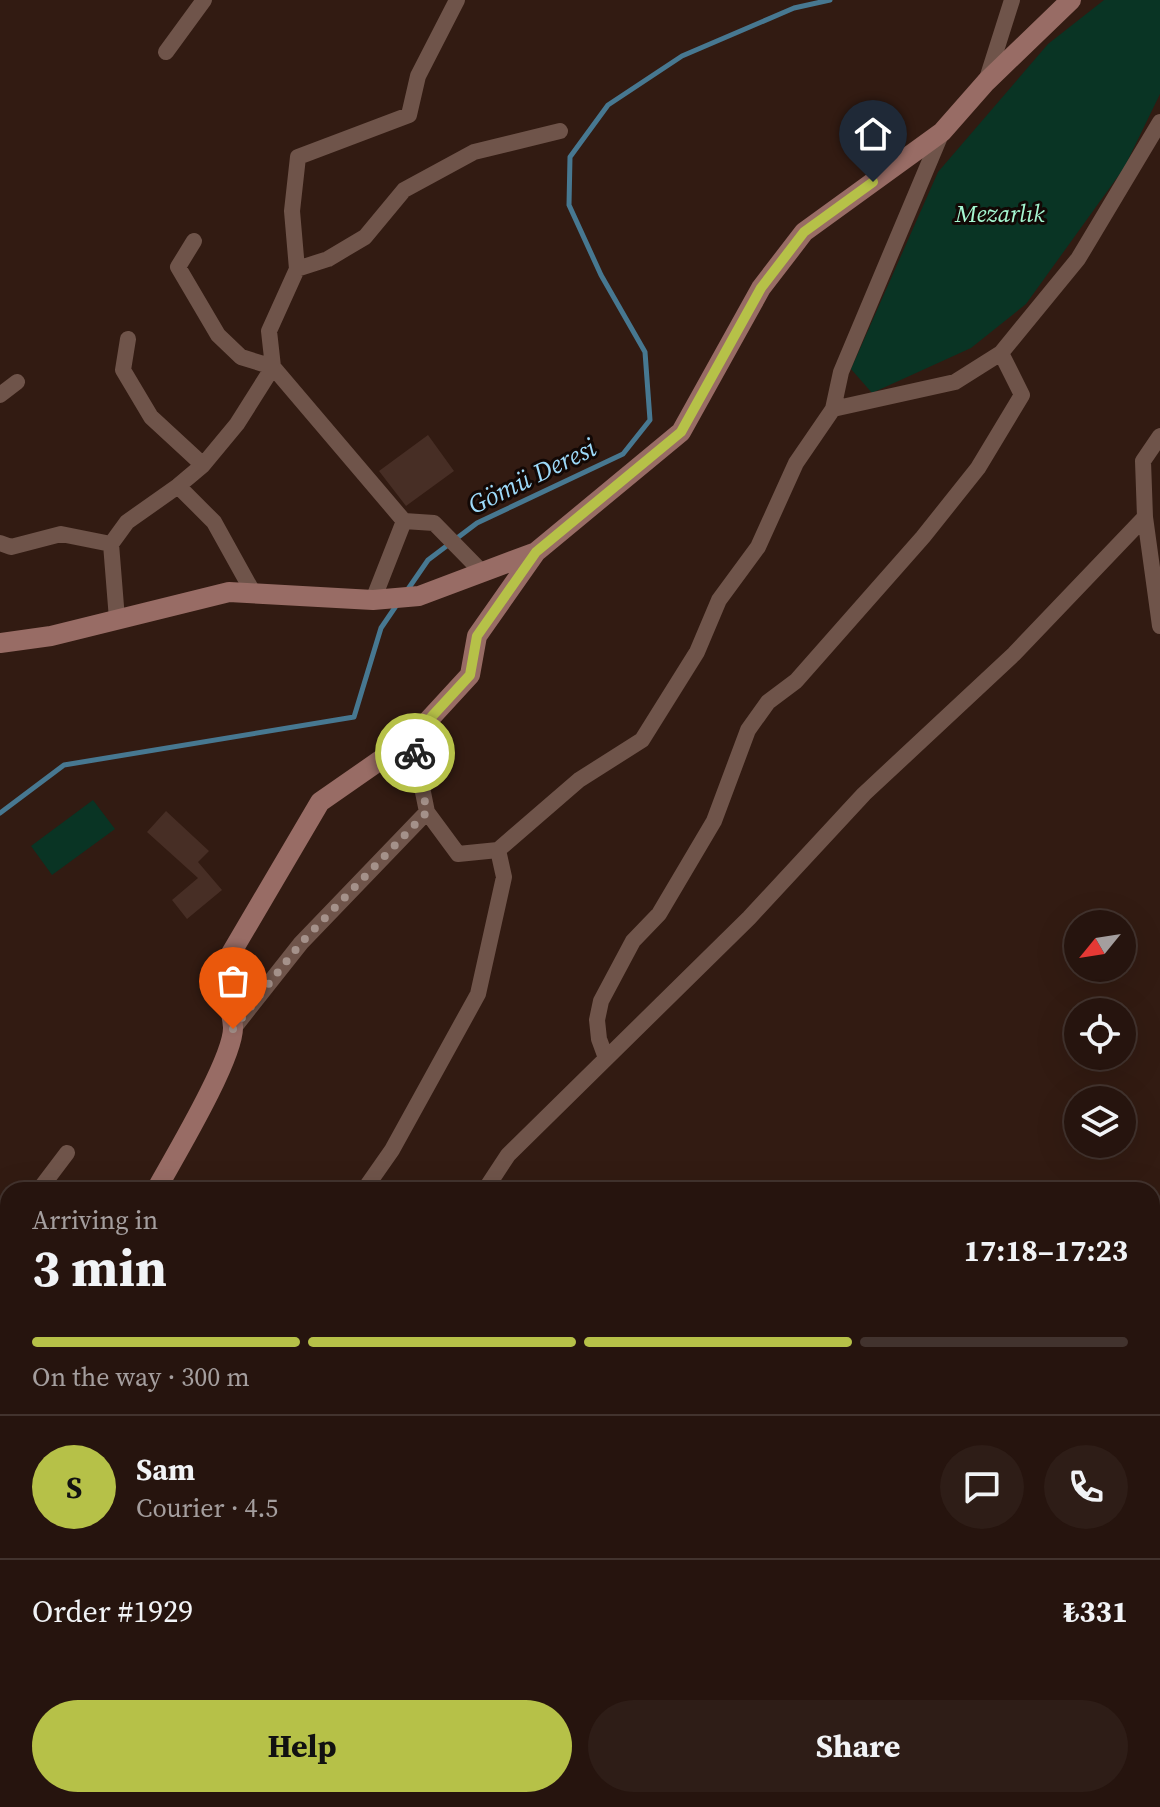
<!DOCTYPE html>
<meta charset="utf-8">
<style>
:root{--surface:#26140e;--page:#2e1d17;--text:#f1f3f6;--muted:#a49e9e;--line:#42332e;--accent:#b6c148}
body{margin:0;font-family:"Source Serif 4",serif;background:var(--page);color:var(--text);height:100vh;display:flex;flex-direction:column;font-size:30px;white-space:nowrap}
*{box-sizing:border-box;margin:0}
p{font-size:26px;color:var(--muted)}
.icon{flex:none;width:44px;height:44px;fill:none;stroke:currentColor;stroke-width:2;stroke-linecap:round;stroke-linejoin:round}
.map{position:relative;flex:1;overflow:hidden}
.side{position:absolute;left:0px;top:1182px;width:1160px;height:626px;display:flex;flex-direction:column;background:var(--surface);border-radius:24px 24px 0 0;box-shadow:0 8px 32px #0002,0 0 0 2px var(--line)}
.side>*{flex:none}
.needle{width:52px;rotate:240deg}
.buttons{position:absolute;left:1064px;top:910px;display:grid;gap:16px}
.buttons a{display:grid;place-items:center;width:72px;height:72px;border-radius:50%;background:var(--surface);box-shadow:0 8px 32px #0002,0 0 0 2px var(--line);font-size:40px}
.pin{position:absolute;display:grid;place-items:center;width:68px;height:68px;color:#fff;margin:-82px -34px;border-radius:50% 50% 50% 0;rotate:-45deg;box-shadow:0 0 8px #0007}
.pin .icon{rotate:45deg}
.courier{position:absolute;display:grid;place-items:center;width:80px;height:80px;margin:-40px;border:6px solid #b6c148;border-radius:50%;background:#fff;color:#222;box-shadow:0 2px 10px #0007}
.headline em{font-style:normal;font-weight:700}
.headline div{display:flex;flex-direction:column-reverse}
.headline{display:flex;align-items:center;justify-content:space-between;height:136px;padding:0 32px}
h1{font-size:52px;font-weight:700;line-height:60px}
.bar{display:grid;grid-template-columns:repeat(4,1fr);gap:12px 8px;align-content:center;height:96px;padding:0 32px}
.bar i{height:10px;border-radius:6px;background:var(--line)}
.bar .active{background:var(--accent)}
.bar p{grid-column:span 4}
.line{display:flex;align-items:center;gap:20px;padding:0 32px;border-top:2px solid var(--line)}
.line div{flex:1}
.round{display:grid;place-items:center;flex:none;width:84px;height:84px;border-radius:42px;background:var(--page)}
.button{display:flex;gap:16px;margin-top:auto;padding:16px 32px}
.button a{flex:1;height:92px;border-radius:48px;background:var(--accent);color:#111;font-size:32px;font-weight:700;line-height:92px;text-align:center}
.button a+a{background:var(--page);color:var(--text)}
.map>svg:first-child{display:block}
.green{fill:#093424}
.lines{fill:none;stroke-linecap:round;stroke-linejoin:round}
.stream{stroke:#477891;stroke-width:5}
.building{fill:#472e25}
.street{stroke:#6f544a;stroke-width:16}
.secondary{stroke:#986c65;stroke-width:20}
.done{stroke:#a4918a;stroke-width:8;stroke-dasharray:0 14.4}
.route{stroke:#b6c148;stroke-width:10}
.labels{text-anchor:middle;stroke-width:6;stroke-linejoin:round;paint-order:stroke}
.park-label{font-size:24px;font-style:italic;fill:#a5f7d1;stroke:#120805}
.water-label{font-size:26px;font-style:italic;fill:#9ddafa;stroke:#120805}
</style>
<div class="map">
<svg width="1160" height="1807" viewBox="0 0 1160 1807">
<rect width="100%" height="100%" fill="#321b12"/>
<path class="green" d="M1104,0h56v94l-36,74 -98,136 -55,44 -99,45 -21,-24 87,-197 110,-128z
M93,800l22,29 -63,46 -21,-29z"/>
<g class="lines">
<path class="stream" d="M406,592l22,-32 49,-37 146,-69 27,-34 -5,-68 -44,-77 -32,-70 1,-48 38,-52 74,-49 112,-48 36,-8
M0,813l64,-48 290,-48 27,-89 17,-25"/>
</g>
<path class="building" d="M428,435l26,36 -48,35 -27,-35z
M166,811l43,40 -11,11 24,28 -35,29 -15,-19 26,-22 -51,-46z"/>
<g class="lines">
<path class="street" d="M457,0l-39,76 -9,39 -111,42 -6,54 5,58 -28,62 4,36 131,154 30,2 47,48
M166,52l38,-52
M986,82l26,-82
M297,269l31,-10 37,-22 39,-47 70,-38 86,-21
M128,339l-5,31 28,47 52,48
M0,395l17,-13
M833,409l122,-27 46,-29 77,-94 82,-137
M178,486l36,36 40,72
M1145,517l15,109
M0,543l11,4 50,-13 50,10
M373,600l31,-79
M117,619l-6,-75 16,-22 51,-36 25,-21 34,-41 36,-57 -32,-10 -23,-22 -40,-68 16,-26
M412,738l15,74 31,42 40,-4 81,-70 63,-40 55,-88 22,-52 39,-53 38,-84 37,-54 8,-37 101,-240
M233,1029l68,-86 126,-131
M606,1058l-7,-19 -2,-19 4,-19 32,-60 26,-27 55,-93 34,-91 20,-28 28,-21 127,-144 55,-69 44,-73 -21,-42
M39,1190l28,-37
M364,1190l28,-40 86,-156 26,-117 -6,-27
M485,1190l23,-35 241,-237 115,-124 150,-140 131,-137 -2,-56 17,-25
M0,1243l8,-11
M1152,1318h8
M0,1640l8,-6
M16,1800v7
M203,1800l2,7"/>
<path class="secondary" d="M0,643l51,-7 178,-44 144,8 46,-4 117,-44 145,-120 80,-144 43,-56 138,-100 44,-50 85,-82
M156,1190c17,-31 78,-132 77,-163 -1,-18 -9,-38 -13,-55l100,-170 92,-64 58,-63 7,-39 59,-84
M166,1800l14,7"/>
</g>
<g class="lines">
<path class="done" d="M233,1029l68,-86 126,-131 -12,-59"/>
<path class="route" d="M415,753l-3,-15 58,-63 7,-39 59,-84 145,-120 80,-144 43,-56 69,-50"/>
</g>
<g class="labels">
<g class="park-label">
<text x="1000" y="222">Mezarlık</text>
</g>
<g class="water-label">
<text transform="translate(532 476) rotate(-26)" y="9">Gömü Deresi</text>
</g>
</g>
</svg>
<div class="buttons">
<a><svg class="needle" viewBox="-14 -14 28 28"><path d="M0-13l5 13h-10z" fill="#e53935"/><path d="M0 13l5-13h-10z" fill="#a49e9e"/></svg></a>
<a><svg class="icon" aria-label="locate" viewBox="0 0 24 24"><circle cx="12" cy="12" r="6"/><path d="M12 2v4M12 18v4M2 12h4M18 12h4"/></svg></a>
<a><svg class="icon" aria-label="layers" viewBox="0 0 24 24"><path d="M12 4l9 5-9 5-9-5zM3 14l9 5 9-5"/></svg></a>
</div>
<div class="pin" style="left:233px;top:1029px;background:#ea580c"><svg class="icon" aria-label="bag" viewBox="0 0 24 24"><path d="M5 8h14l-1 12H6zM9 8a3 3 0 0 1 6 0"/></svg></div>
<div class="pin" style="left:873px;top:182px;background:#1f2937"><svg class="icon" aria-label="home" viewBox="0 0 24 24"><path d="M3 11l9-7 9 7M6 9v11h12V9"/></svg></div>
<div class="courier" style="left:415px;top:753px"><svg class="icon" aria-label="bike" viewBox="0 0 24 24"><circle cx="6" cy="16" r="4"/><circle cx="18" cy="16" r="4"/><path d="M6 16l4-8h5l3 8M10 8l3 8H6M13 5h3"/></svg></div>
<section class="side">
<div class="headline"><div><h1>3 min</h1><p>Arriving in</p></div><em>17:18–17:23</em></div>
<div class="bar"><i class="active"></i><i class="active"></i><i class="active"></i><i></i><p>On the way · 300 m</p></div>
<div class="line" style="height:144px"><b class="round" style="background:var(--accent);color:#111">S</b><div><b>Sam</b><p>Courier · 4.5</p></div><a class="round"><svg class="icon" aria-label="chat" viewBox="0 0 24 24"><path d="M4 5h16v11H9l-5 4z"/></svg></a><a class="round"><svg class="icon" aria-label="phone" viewBox="0 0 24 24"><path d="M5 4h4l2 5-3 2q2 4 5 5l2-3 5 2v4C11 20 4 13 5 4z"/></svg></a></div>
<div class="line" style="height:104px"><div>Order #1929</div><b>₺331</b></div>
<div class="button"><a>Help</a><a>Share</a></div>
</section>
</div>
